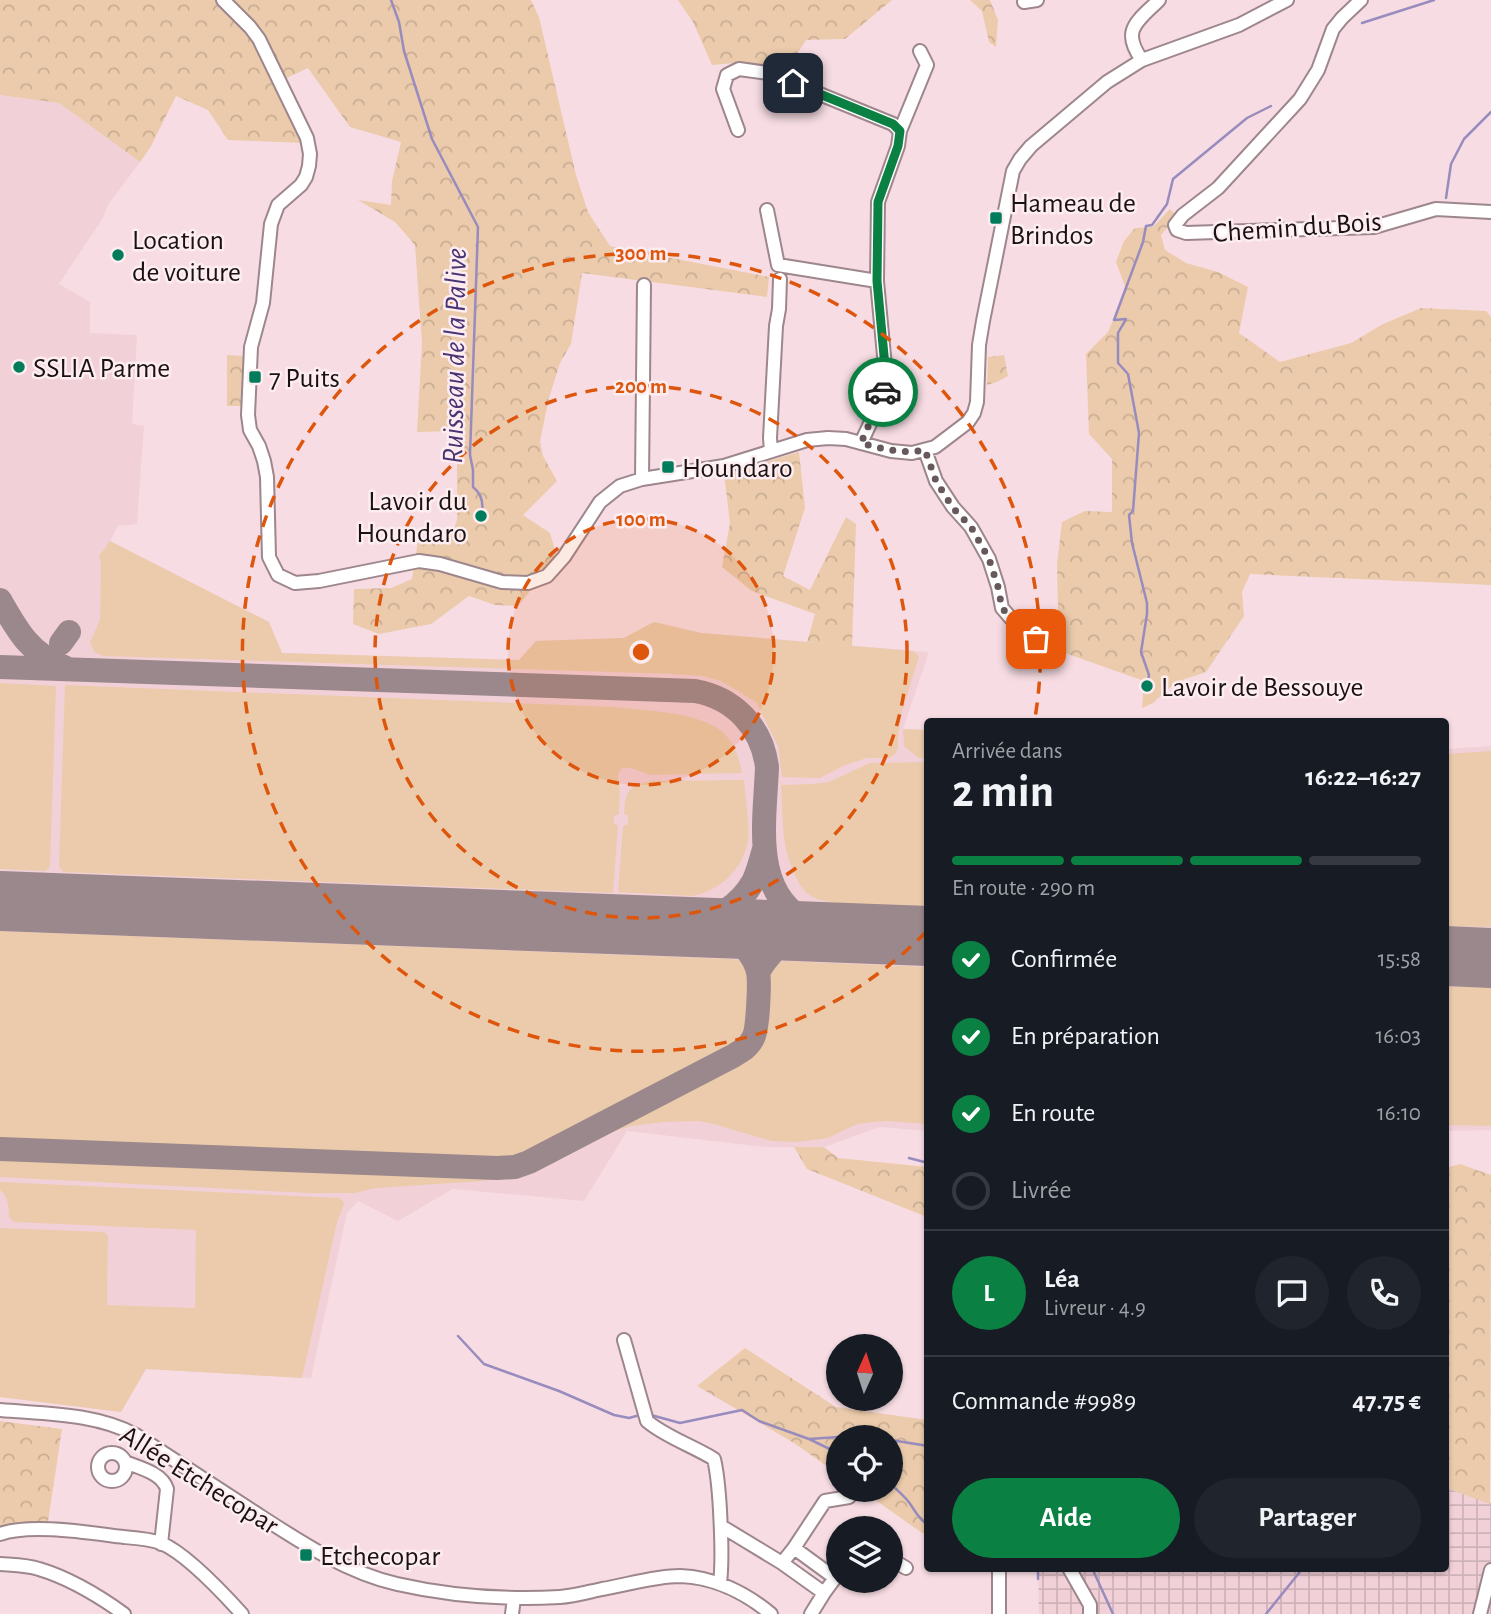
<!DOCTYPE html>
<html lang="fr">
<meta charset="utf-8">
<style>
:root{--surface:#171b24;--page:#20242c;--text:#f1f3f6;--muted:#9ea1a6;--line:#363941;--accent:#0b8043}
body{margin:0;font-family:"Alegreya Sans",sans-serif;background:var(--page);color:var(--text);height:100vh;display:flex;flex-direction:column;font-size:26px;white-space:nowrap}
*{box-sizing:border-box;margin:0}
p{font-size:23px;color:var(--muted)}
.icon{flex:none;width:38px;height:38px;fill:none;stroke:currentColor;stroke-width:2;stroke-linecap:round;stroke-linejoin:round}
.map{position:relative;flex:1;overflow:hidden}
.details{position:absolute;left:924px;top:718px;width:525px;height:854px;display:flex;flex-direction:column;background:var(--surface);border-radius:7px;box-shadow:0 2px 5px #0004}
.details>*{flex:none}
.needle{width:46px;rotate:3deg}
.controls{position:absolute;left:826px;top:1334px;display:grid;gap:14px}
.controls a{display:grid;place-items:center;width:77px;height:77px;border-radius:50%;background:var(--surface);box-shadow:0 2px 5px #0004;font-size:35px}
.pin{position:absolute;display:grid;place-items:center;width:60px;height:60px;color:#fff;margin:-30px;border-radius:14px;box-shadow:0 4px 10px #0006}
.courier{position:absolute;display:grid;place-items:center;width:70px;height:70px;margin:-35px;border:5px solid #0b8043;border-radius:50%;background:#fff;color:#222;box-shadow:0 2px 9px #0007}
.summary em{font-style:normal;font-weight:700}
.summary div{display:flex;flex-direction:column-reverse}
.summary{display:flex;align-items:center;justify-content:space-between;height:119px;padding:0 28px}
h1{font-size:46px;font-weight:700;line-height:52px}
.bar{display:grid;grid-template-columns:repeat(4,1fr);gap:10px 7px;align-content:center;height:84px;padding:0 28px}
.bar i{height:9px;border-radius:5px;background:var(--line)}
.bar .active{background:var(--accent)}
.bar p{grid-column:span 4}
.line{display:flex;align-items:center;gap:18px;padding:0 28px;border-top:2px solid var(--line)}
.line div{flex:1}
.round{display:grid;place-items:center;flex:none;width:74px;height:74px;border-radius:37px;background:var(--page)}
ol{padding:0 28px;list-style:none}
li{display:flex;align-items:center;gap:21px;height:77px}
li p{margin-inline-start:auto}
li .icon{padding:7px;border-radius:50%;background:var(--accent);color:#fff;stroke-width:4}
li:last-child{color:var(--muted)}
li i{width:38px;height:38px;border:4px solid var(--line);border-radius:50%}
.action{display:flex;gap:14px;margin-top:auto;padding:14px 28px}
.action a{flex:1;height:80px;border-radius:42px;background:var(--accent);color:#fff;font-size:28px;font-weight:700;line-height:80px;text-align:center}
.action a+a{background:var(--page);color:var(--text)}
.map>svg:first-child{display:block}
.built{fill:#f2d0d8}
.industrial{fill:url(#industrial-grid)}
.green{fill:#ebcbac}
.forest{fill:url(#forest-crowns)}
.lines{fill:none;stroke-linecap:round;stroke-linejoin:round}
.stream{stroke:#988bbe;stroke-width:2.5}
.taxiway{stroke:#9b888c;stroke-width:24}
.runway{stroke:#9b888c;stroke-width:60}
.minor-casing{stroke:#9d868c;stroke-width:16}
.minor{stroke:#fff;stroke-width:12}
.done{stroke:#67585c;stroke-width:7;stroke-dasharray:0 12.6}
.route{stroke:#0b8043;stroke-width:9}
.ring{fill:none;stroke:#de550c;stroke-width:3.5;stroke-dasharray:12 9}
.poi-dot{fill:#027c5a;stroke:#fdedf1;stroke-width:2.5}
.labels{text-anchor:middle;stroke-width:5;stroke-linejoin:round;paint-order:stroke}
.poi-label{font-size:28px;fill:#1a1113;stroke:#fdedf1;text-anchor:start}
.street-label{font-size:28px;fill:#1a1113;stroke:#fdedf1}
.water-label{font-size:30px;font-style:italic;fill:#483373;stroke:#fdedf1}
.centre{fill:#de550c;stroke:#fdedf1;stroke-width:3.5}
.ring-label{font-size:21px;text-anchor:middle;font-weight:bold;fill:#de550c;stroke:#fdedf1;stroke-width:5;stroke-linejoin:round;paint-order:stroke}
</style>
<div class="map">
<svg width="1491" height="1614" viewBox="0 0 1491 1614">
<defs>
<pattern id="industrial-grid" width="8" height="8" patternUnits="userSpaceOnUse" patternTransform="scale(1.75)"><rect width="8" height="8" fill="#f2d0d8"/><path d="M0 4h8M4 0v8" fill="none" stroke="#cfb2b8"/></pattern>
<pattern id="forest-crowns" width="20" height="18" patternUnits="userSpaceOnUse" patternTransform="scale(1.75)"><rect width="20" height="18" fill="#ebcbac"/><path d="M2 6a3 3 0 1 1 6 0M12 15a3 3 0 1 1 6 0" fill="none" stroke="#c9ad93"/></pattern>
</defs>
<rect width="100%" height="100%" fill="#f7dde3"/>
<path class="built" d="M0,95l59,8 81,59 -32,43 -5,13 -44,66 31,18v31l47,2 -5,89 12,2 -7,98 -19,2 -8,15 159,81 13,31 237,7 17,-19 88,-3 30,-16 47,11 228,19 -26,77 24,1v401l-47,-4 -56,20h-60l-137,-16 -43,70 -131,-12 -55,32 -40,-20 -11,12 -36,165 -165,-9 -25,43 -121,-15z
M1491,746v384l-45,1v-382z"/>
<path class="industrial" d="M1446,1488l45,15v111h-452l-1,-46h408z"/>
<path class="green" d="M110,541l159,81 13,31 237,7 17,-19 88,-3 30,-16 47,11 212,18 6,5 -17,56 -4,24v11l-3,7 -6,4h-22l-22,7 -25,13 -38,-1 -4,-31 -22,-44 -35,-21 -18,-5 -29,-2 -571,-18 -9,-4 -4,-10 10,-22 1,-59 -2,-5z
M0,683l56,3 -6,180 -4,5 -46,-2z
M65,685l550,22c31,4 79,4 105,23 14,11 19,27 22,43l-92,2 -19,-7h-9l-4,6 2,17 -1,23 -5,2v8l4,1 -5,68 -550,-21 -4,-6z
M903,729l24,1v28h-8l-15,-12z
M1491,751v176l-45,-1v-172z
M927,762v145c-28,-1 -94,2 -116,-11 -10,-6 -17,-21 -20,-31 -10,-25 -8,-54 -10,-80l32,-1 16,-2 41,-19z
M744,780c1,16 6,45 4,60 -4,28 -28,51 -55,56l-75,-4 5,-66 5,-2v-8l-4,-2c2,-23 2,-27 27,-33z
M0,931l731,28 15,2 7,10 1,12 -2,45 -4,12 -18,12 -202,106 -12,4 -29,1 -487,-19z
M784,961l143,6v157l-39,-3 -16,1 -15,2 -29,14 -31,4 -26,-1 -57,-17 -16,-3 -35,1 -32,4 -23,7 -56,30 -8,-3 195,-101c28,-19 22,-36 24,-67 0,-11 0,-18 7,-27z
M1446,986l45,2v138l-45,-1z
M0,1154l499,19h12l14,-4 -1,5 -41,7 -107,7 -21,5h-46l-309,-16z
M0,1182l339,16 4,3 1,3 -7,18 -35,156 -156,-9 -25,43 -121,-15v-169l104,4 4,4 -1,69 88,3 1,-78 -182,-8 -5,-5c-1,-11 0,-20 -9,-27z"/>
<path class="forest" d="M0,0h531l8,17 37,158 12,37 22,34 159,31 -2,20 -185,-24 -11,71 -11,19 -11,35 -9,43 3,15 14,25 -34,34 27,18 7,24 -39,49 -23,-1 -26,-9 -38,28 -52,10 -26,-10 1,-35 37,-1 21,-9 6,-38 35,-10 4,-11v-89l-40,1 5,-89 -7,-98 -20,-23 -37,-22 33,5 1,-24 9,-39 -51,-15 -42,-59 -34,16 20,36 10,23 -76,-3 -20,-30 -32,-14 -26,52 -10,14 -81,-59 -59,-8z
M678,0h214l-47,39 -39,1 -18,28 -54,-5 -22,2 -19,-43z
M970,0h20l8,20 -2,27 -7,-5 -7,-31z
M1170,209l7,7 -16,19 4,15 21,13 32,9 30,15 -9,46 41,29 71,-19 32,-19 38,-16 65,3 5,6v268l-241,-11 -8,18 2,24 -38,56 -30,10 -23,21 -11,5 2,-27 -93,-33 7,-38 -1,-46 5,-42 23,-11 27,1v-53l-23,-25 -3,-80 22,-22 18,-43 -10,-27 8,-21 11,-13 18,-1z
M227,355l18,1 -3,50h-15z
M1004,355l4,21 -11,6 -10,3 1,-28z
M799,452l6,56 -22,68 27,14 36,-73 10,7 -4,122 -45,-4 8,-28 -63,-23 -30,-24 8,-44 -6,-49z
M794,1147h30l14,11 89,9v50l-120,-48z
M1460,1164l31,11 -1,329 -44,-16v-320z
M745,1348l91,59 91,13v113h-5l-62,-44h31v-52h-53v37l-44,-31 -97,-57z
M0,1421l62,8 -14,93h-21l-27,6z"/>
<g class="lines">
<path class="stream" d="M391,0l8,22 5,29 28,88 46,88 -8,228 3,15v17c10,8 11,18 8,29
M1362,23l72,-23
M1446,198l5,-34 13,-25 27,-27
M1148,682l1,-7 -8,-23 6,-38v-11l-15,-60 -3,-28 4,-4 6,-78 -11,-59 -10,-11v-30l8,-14 -12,1 29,-78 3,-16 6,-1 15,-21 6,-25 74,-61 24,-12
M909,1158l19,5
M458,1336l26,28 75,27 55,24 15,3 11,-3
M651,1415l29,8 62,-13 17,11 50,18 29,14
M848,1437h24
M809,1439l29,-2
M891,1440l37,6
M891,1484c6,6 12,11 17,17 7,9 10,18 20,24
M1038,1568v11
M1092,1568l21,46
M1266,1614l37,-46"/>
<path class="taxiway" d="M0,600c17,30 30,54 64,67
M61,643l8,-11
M0,667l695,24c39,7 67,36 72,76 -2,55 -17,130 45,157 10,5 22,7 32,9
M689,925c26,-4 51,-20 64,-43 5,-10 8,-22 11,-33
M758,972c19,-32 36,-38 72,-38
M0,1149l497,19 18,-1 14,-5 204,-106c8,-5 16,-9 20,-18 5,-8 7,-56 5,-66 -2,-11 -12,-25 -21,-32 -14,-10 -31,-11 -47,-13"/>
<path class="runway" d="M0,901l928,35
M1446,956l45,2"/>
<g class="minor-casing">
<path id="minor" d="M223,0l27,27 9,12 48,99 3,16 -1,12 -3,11 -5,8 -23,20 -7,19 -8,79 -12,44 -3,68 2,15 9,16 5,15 3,16 2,80 9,18 17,8 24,-2 100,-20 21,3 62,18 26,1 19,-7 17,-19 36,-55 20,-16 22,-7 82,-13 83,-26 21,-2 18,1 45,12 21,2 23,-6 33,-25 6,-9 3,-11 2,-57 4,-24 30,-150 7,-12 11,-13 76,-64 35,-22 97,-35 48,-25
M1361,0l-19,18 -9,11 -15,41 -18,29 -82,89 -35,27 -8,10 2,5 9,3 188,-6 62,-18 55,3
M1024,2l13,-2
M1142,60c-22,-30 -4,-39 17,-60
M738,130l-15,-41 4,-14 12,-6 29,4 125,51 7,7 -2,15 -20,56 -1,79 9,96 -4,21 -21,45
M900,131l27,-66 -7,-14
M767,210l11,55 99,16
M925,450l11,31 17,26 18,20 18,32 9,28 4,21 20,23 27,17
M771,451l-1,-13 6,-112 3,-17 1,-30
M642,479l2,-194
M624,1340l23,81c17,15 46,25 67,38 4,17 5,34 6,51 1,24 3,49 0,73
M0,1410c45,4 95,3 136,25 38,25 77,50 115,75 45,29 93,62 146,74 53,12 109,16 163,13 14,-1 28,-5 42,-8 25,-4 52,-13 78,-13 34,1 66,17 91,38
M98 1467a14 14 0 1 1 28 0a14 14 0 1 1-28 0Z
M125,1462c15,6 37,11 42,27l-6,55
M721,1526l61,37 42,30 11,-15 -41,-30 -12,15
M0,1534c31,-11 90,-1 124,3 12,1 26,2 37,6 26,11 62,50 81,71
M794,1548l31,-47 24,-4
M891,1559l15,9
M0,1564c13,1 27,1 39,5 30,9 60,27 85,45
M999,1568v46
M1069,1568l21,37v9
M512,1614l2,-16
M811,1614l13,-21
M1480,1614l11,-44"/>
</g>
<use href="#minor" class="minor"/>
</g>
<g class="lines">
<path class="done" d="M883,392l-22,51c21,6 41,11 64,7l11,31 17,27 18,19 18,32 9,28 4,21 20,23 14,8"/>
<path class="route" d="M793,83l100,41 7,7 -2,15 -20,56 -1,79 9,96 -3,15"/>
</g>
<circle cx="641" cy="652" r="133" fill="#de550c" fill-opacity=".12"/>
<g class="ring">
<circle cx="641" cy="652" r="133"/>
<circle cx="641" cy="652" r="266"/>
<path d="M926 932A399 399 0 1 1 1035 718"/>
</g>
<g class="poi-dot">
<rect x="989" y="211" width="14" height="14" rx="3.5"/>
<circle cx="118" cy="255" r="7"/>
<circle cx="19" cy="367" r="7"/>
<rect x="248" y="370" width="14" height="14" rx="3.5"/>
<rect x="661" y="460" width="14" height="14" rx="3.5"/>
<circle cx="481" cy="516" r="7"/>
<circle cx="1147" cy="686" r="7"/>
<rect x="299" y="1548" width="14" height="14" rx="3.5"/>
</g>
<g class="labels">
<g class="poi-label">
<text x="1010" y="212">Hameau de<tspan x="1010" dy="32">Brindos</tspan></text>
<text x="132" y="249">Location<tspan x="132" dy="32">de voiture</tspan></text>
<text x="33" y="377">SSLIA Parme</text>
<text x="269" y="387">7 Puits</text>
<text x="682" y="477">Houndaro</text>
<text x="467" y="510" text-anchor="end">Lavoir du<tspan x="467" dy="32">Houndaro</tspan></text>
<text x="1161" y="696">Lavoir de Bessouye</text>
<text x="320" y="1565">Etchecopar</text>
</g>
<g class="street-label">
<text transform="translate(1297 226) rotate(-4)" y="10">Chemin du Bois</text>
<text transform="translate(200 1479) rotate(32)" y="10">Allée Etchecopar</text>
</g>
<g class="water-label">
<text transform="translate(454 356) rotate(-89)" y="10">Ruisseau de la Palive</text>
</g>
</g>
<circle cx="641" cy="652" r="10" class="centre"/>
<g class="ring-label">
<text x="641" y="260">300 m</text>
<text x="641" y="393">200 m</text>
<text x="641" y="526">100 m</text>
</g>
</svg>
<div class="controls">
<a><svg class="needle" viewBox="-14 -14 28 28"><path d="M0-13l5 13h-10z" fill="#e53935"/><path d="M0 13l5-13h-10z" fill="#9ea1a6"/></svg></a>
<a><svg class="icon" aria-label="locate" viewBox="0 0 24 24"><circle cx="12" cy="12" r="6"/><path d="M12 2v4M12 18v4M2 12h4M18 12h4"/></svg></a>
<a><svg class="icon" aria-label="layers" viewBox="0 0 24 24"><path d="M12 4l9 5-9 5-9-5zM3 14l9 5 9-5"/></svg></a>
</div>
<div class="pin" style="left:1036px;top:639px;background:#ea580c"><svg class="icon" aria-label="bag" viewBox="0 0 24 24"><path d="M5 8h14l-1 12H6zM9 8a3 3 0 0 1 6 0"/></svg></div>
<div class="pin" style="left:793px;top:83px;background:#1f2937"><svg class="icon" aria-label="home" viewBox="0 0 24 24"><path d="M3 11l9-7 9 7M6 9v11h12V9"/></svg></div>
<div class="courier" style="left:883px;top:392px"><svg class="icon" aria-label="car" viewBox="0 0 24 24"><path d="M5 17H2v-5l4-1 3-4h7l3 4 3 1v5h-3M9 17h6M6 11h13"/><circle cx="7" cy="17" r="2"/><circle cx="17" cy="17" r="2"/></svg></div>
<section class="details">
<div class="summary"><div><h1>2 min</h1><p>Arrivée dans</p></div><em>16:22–16:27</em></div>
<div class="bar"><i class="active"></i><i class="active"></i><i class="active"></i><i></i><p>En route · 290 m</p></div>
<ol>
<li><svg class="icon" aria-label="check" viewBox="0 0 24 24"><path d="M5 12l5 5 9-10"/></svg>Confirmée<p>15:58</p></li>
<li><svg class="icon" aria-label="check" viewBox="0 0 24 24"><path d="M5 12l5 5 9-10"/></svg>En préparation<p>16:03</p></li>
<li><svg class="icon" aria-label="check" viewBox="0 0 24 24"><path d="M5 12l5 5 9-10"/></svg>En route<p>16:10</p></li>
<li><i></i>Livrée</li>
</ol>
<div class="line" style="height:126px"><b class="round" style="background:var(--accent);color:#fff">L</b><div><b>Léa</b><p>Livreur · 4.9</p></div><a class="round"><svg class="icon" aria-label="chat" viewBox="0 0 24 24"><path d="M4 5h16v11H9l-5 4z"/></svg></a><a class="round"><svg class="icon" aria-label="phone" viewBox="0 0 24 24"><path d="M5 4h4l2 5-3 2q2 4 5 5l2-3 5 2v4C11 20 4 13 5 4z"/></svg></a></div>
<div class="line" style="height:91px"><div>Commande #9989</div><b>47.75 €</b></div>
<div class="action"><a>Aide</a><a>Partager</a></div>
</section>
</div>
